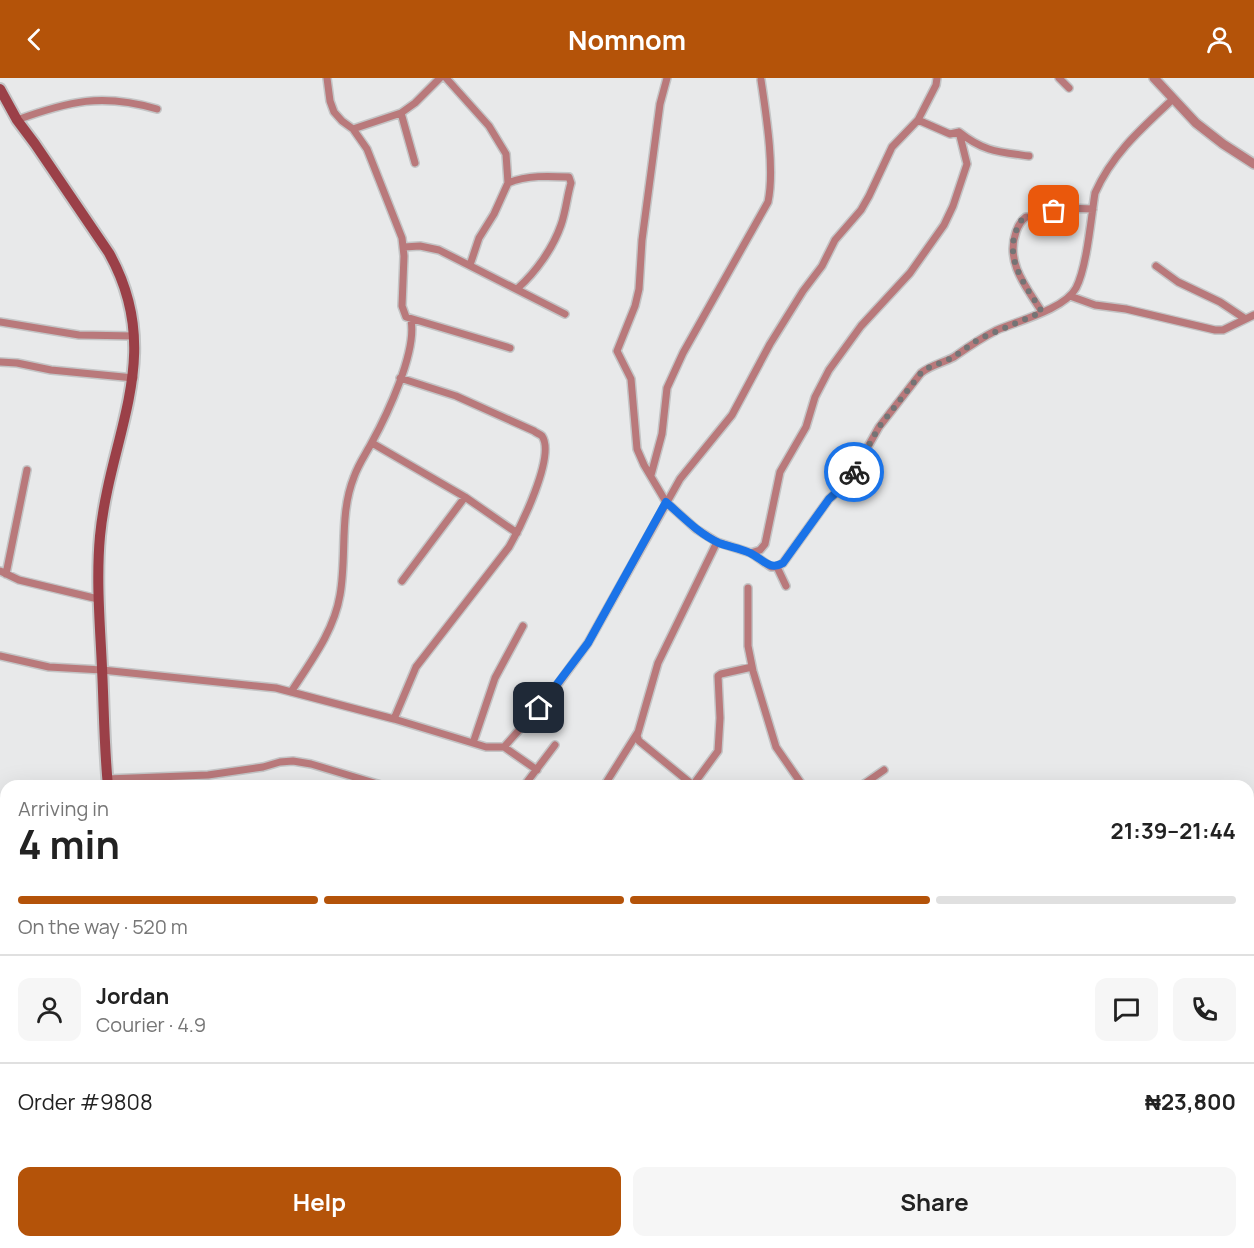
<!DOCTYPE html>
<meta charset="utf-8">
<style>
:root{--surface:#fff;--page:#f6f6f6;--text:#222;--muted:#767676;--line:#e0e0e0;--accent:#b45309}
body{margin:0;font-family:Manrope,sans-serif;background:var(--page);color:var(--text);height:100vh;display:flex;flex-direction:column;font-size:22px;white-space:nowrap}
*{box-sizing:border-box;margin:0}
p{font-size:20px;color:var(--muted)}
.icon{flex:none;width:33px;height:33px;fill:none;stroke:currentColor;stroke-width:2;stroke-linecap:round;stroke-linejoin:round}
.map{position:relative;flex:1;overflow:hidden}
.details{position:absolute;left:0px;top:702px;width:1254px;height:468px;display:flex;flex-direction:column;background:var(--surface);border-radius:18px 18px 0 0;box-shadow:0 6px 24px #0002}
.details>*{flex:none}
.pin{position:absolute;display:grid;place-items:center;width:51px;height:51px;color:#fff;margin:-26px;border-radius:12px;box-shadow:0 3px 9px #0006}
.courier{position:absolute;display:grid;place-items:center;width:60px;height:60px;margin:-30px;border:4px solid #1a73e8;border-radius:50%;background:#fff;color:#222;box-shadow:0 2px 8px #0007}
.head em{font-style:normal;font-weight:700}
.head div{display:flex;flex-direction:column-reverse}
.head{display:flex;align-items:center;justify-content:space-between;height:102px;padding:0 18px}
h1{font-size:39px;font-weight:700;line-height:45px}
.bar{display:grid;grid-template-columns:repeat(4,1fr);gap:9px 6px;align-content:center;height:72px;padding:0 18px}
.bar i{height:8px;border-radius:4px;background:var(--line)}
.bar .active{background:var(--accent)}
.bar p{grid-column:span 4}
.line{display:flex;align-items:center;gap:15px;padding:0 18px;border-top:2px solid var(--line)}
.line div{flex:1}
.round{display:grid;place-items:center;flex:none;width:63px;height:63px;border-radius:12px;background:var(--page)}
.button{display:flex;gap:12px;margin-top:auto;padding:12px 18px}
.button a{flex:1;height:69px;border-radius:12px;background:var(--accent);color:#fff;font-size:24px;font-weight:700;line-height:69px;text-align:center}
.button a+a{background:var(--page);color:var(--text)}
header{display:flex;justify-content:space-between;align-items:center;height:78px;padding:0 18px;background:var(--accent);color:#fff;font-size:27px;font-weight:700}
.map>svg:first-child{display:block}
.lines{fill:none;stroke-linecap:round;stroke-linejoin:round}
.minor-casing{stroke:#c4c5c6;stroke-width:10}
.tertiary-casing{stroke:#c4c5c6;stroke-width:12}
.secondary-casing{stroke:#c4c5c6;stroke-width:14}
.primary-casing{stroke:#c4c5c6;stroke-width:14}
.minor{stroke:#b9797b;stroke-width:7}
.tertiary{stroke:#b9797b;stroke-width:9}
.secondary{stroke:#9b4048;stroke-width:10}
.primary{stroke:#820224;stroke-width:10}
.done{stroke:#747475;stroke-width:6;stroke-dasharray:0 10.8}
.route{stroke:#1a73e8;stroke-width:8}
</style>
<header><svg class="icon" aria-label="back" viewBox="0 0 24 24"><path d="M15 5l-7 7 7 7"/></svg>Nomnom<svg class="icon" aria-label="person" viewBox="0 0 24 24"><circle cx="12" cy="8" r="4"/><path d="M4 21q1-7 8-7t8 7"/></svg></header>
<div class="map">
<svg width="1254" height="1170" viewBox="0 0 1254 1170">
<rect width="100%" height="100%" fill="#e8e9ea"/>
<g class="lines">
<g class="minor-casing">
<path id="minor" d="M327,0l3,23 4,11 8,9 11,8 14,20 35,89 2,18 -2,50 4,11 104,31
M446,0l43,48 17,28 2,29 -14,31 -15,24 -9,27
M667,0l-7,26 -18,136 -3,49 -4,17 -18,45 14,28 6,70 7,16 22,37 30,27 21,13 34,11 20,14h6l6,-4 46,-64 19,-17 31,-55 42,-54c10,-8 22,-10 33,-16 14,-10 27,-19 43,-27 21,-9 68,-21 79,-42 11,-21 15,-70 19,-95 17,-39 47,-65 78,-94
M1059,0l10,10
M401,35l14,50
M17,42c52,-19 85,-27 140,-11
M918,42l32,14 9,-2
M353,51l48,-16 14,-10 25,-25
M959,54c25,20 40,20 70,24
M508,105c19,-8 41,-7 61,-6l2,6c-4,13 -5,28 -10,42 -8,23 -25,47 -43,63
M404,169l16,-1 19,4 126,64
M1156,188l22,16 42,20 24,16
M1070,218l25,9 31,4 89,21h8l31,-15
M1042,234c-15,-24 -37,-49 -26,-80 2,-6 4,-11 10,-15h19l10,-6 11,-3 27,1
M0,244l79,13 55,1
M0,284l17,1 34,7 83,8
M372,365l93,54 52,36
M651,397l11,-41 5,-46 16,-35 85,-151c7,-33 -2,-88 -7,-122
M751,475l9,-3 5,-6 15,-72 26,-45 9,-30 14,-27 32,-44 49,-53 34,-48 9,-19 14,-42 -8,-32
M777,489l9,19
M0,493l19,9 79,19
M6,496l21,-104
M402,503l63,-84
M748,510v58l5,25 23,76 27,39
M0,578l49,11 53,3 174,18 118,31 92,28h18l46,-52 38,-52 92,-164 52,-64 38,-71 33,-53 19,-25 13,-26 26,-30 8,-14 23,-49 26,-27 18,-35 1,-7
M291,614c20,-31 43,-61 49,-97 7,-39 -1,-81 14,-118 4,-12 11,-22 17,-33 16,-29 46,-92 40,-124
M394,641l22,-52 93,-120c11,-19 47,-91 33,-111 -2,-2 -6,-3 -8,-5l-78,-35 -56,-18
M473,665l22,-65 28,-52
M504,669l33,23
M107,701l101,-4 55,-8 17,-5 13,-1 18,3 70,21
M693,707l25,-34 2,-33 -2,-42 3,-2 31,-7
M524,708l31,-41
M604,708l34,-54
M694,708l-55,-45 -2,-5 21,-73 59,-121
M861,708l23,-16
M0,837l6,-3
M1248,850l6,-10
M0,869l6,-2
M0,881l6,8
M1248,885l6,2
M1248,963l6,1
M0,1039l6,11
M0,1088l6,-4
M1248,1104l6,-6
M306,1164l6,6
M610,1164l4,6
M747,1164l4,6
M806,1164l6,6
M1160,1164l5,6
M108,1170v-6
M337,1170l7,-6
M645,1170l6,-6
M720,1170l6,-6
M822,1170l7,-6
M934,1170l7,-6
M1045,1170l11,-6
M1187,1170l5,-6"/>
</g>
<g class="tertiary-casing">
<path id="tertiary" d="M1154,0l42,45 27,21 31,20"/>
</g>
<g class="secondary-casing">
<path id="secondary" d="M0,11l17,31 18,24 74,109c57,102 1,180 -9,283 -4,44 0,88 2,132 2,39 2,78 6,118"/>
</g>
<g class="primary-casing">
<path id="primary" d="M0,774l6,3
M580,1164l3,6"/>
</g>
<use href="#minor" class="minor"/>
<use href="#tertiary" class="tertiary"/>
<use href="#secondary" class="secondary"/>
<use href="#primary" class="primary"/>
</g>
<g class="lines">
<path class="done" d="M854,394l25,-45 42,-54 7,-5 24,-10 27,-19 63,-27c-14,-23 -36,-49 -27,-78 2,-5 4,-13 9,-16 10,-7 16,5 30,-7"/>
<path class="route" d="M539,630l49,-65 78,-141c16,14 33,32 53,41 10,4 21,5 31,10 13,6 19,18 33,10l46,-64 19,-17 6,-10"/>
</g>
</svg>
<div class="pin" style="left:1054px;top:133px;background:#ea580c"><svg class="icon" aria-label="bag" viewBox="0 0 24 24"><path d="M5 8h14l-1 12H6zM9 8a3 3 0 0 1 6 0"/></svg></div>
<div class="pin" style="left:539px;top:630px;background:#1f2937"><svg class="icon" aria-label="home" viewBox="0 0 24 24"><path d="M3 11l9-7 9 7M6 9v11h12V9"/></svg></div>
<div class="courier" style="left:854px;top:394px"><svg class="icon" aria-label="bike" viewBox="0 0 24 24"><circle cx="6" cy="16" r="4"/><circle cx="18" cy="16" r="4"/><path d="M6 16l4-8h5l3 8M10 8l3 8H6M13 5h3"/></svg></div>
<section class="details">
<div class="head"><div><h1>4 min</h1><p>Arriving in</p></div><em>21:39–21:44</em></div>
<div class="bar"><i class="active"></i><i class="active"></i><i class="active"></i><i></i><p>On the way · 520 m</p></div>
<div class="line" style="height:108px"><a class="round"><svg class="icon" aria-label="person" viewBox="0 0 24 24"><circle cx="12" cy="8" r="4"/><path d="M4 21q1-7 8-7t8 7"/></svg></a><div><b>Jordan</b><p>Courier · 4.9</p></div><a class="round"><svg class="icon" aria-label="chat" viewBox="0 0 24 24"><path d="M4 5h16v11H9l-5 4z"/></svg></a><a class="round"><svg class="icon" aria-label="phone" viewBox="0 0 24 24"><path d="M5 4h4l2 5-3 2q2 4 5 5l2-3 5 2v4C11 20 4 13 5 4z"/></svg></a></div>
<div class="line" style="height:78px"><div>Order #9808</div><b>₦23,800</b></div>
<div class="button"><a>Help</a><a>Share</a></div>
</section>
</div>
